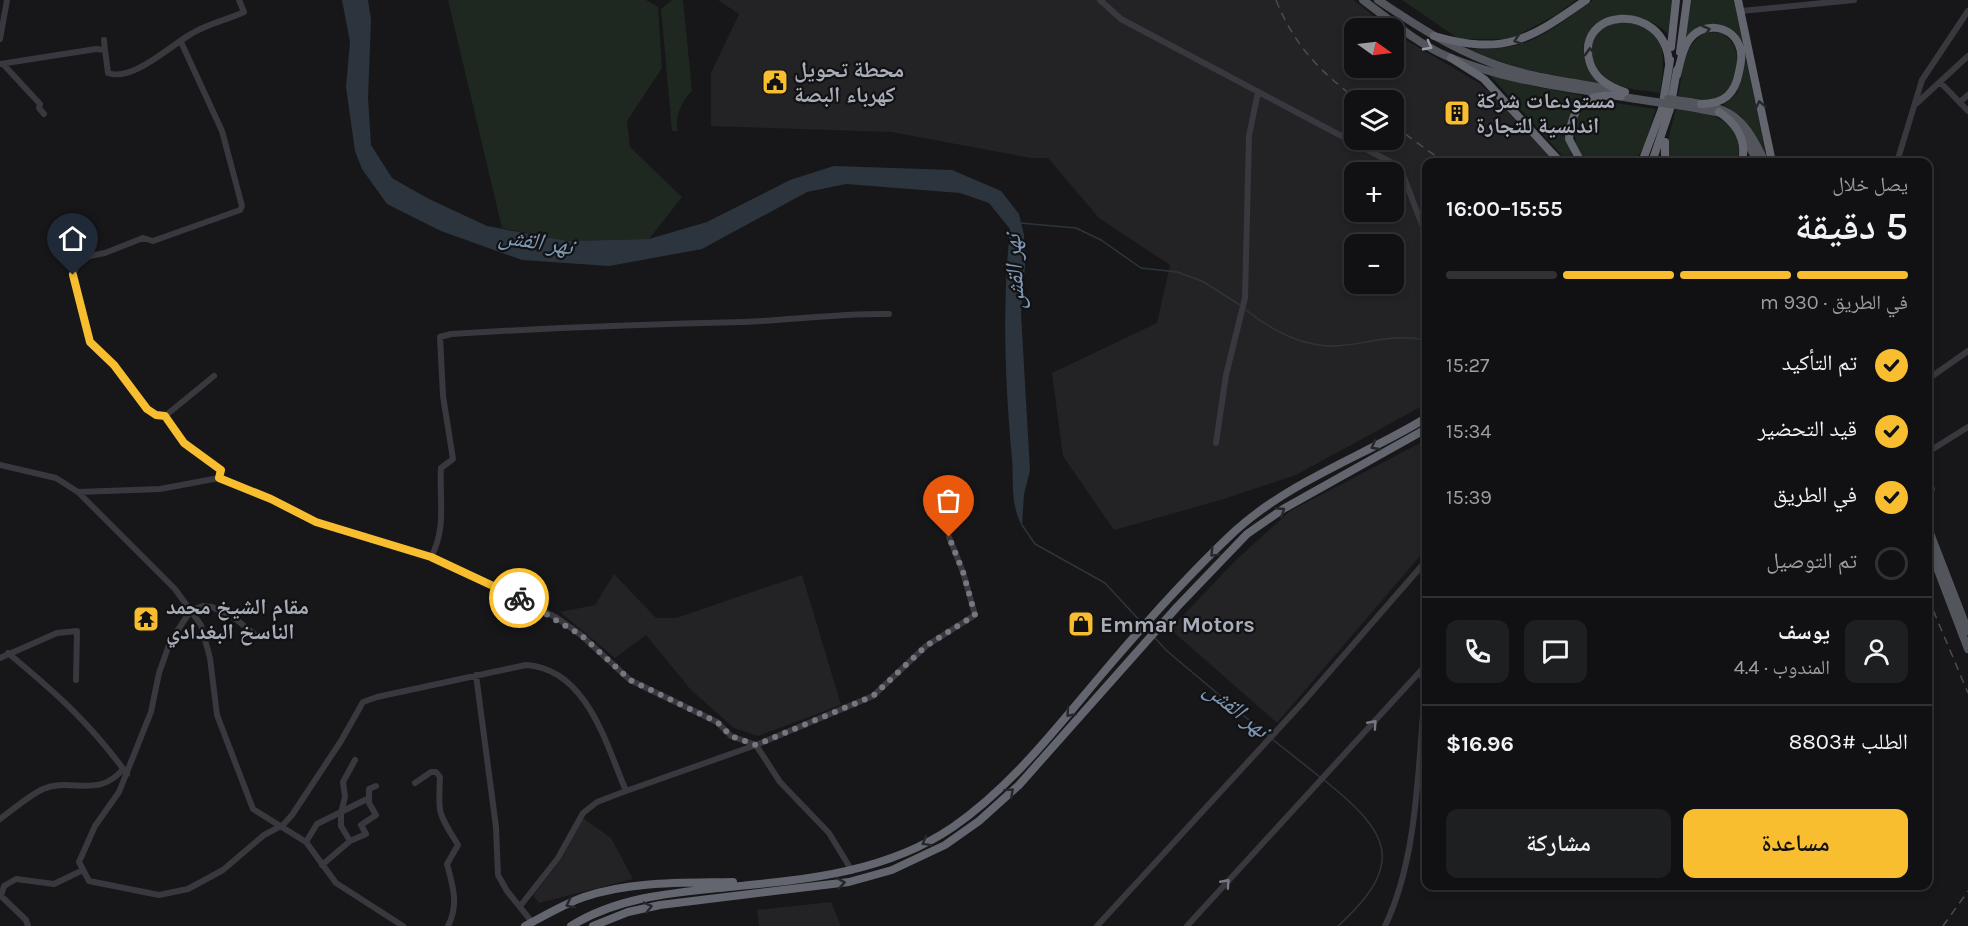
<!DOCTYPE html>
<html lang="ar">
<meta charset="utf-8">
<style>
:root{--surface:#111113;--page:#1e1f21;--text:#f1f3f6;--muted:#9c9da0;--line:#303133;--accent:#f9be2f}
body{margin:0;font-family:Karla,"Noto Naskh Arabic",sans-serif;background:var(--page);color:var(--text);direction:rtl;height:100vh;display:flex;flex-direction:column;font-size:22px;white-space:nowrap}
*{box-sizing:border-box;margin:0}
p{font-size:20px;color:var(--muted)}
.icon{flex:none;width:33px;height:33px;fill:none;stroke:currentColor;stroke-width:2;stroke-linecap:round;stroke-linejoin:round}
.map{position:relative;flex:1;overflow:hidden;direction:ltr}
.drawer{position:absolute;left:1422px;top:158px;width:510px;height:732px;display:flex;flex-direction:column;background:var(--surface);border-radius:12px;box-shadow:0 3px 9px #0003,0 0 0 2px var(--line);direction:rtl}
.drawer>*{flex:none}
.needle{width:39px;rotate:104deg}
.fabs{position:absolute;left:1344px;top:18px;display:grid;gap:12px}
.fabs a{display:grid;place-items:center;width:60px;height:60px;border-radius:12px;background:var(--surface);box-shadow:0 3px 9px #0003,0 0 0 2px var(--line);font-size:30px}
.pin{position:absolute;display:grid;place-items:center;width:51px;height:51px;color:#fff;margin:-62px -26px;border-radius:50% 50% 50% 0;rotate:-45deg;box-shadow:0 0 6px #0007}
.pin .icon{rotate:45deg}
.courier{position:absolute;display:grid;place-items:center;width:60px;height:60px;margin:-30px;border:4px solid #f9be2f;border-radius:50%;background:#fff;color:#222;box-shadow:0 2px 8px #0007}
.summary em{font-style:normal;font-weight:600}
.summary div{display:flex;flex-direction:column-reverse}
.summary{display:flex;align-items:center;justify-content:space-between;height:102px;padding:0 24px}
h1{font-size:39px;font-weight:600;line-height:45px}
.bar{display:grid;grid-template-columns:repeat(4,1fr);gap:9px 6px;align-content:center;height:72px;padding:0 24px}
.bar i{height:8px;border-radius:4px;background:var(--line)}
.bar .selected{background:var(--accent)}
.bar p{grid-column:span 4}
.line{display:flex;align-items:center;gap:15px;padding:0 24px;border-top:2px solid var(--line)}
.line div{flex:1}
.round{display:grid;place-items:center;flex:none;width:63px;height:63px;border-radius:12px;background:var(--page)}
ol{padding:0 24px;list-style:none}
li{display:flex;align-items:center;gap:18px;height:66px}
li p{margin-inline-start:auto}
li .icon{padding:6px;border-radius:50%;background:var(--accent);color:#111;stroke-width:4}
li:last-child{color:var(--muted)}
li i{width:33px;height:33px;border:3px solid var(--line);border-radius:50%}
.primary-button{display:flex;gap:12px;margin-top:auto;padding:12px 24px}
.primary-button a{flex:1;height:69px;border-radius:12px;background:var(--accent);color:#111;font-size:24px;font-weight:600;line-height:69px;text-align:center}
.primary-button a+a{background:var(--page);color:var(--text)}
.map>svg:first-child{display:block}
.built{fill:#232326;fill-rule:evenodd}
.green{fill:#1e2720}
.water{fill:#2c353d}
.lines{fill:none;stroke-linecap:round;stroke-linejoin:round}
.stream{stroke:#2c353d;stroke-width:1.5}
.minor{stroke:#38383e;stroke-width:6}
.major{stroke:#53555d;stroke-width:8}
.highway{stroke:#63666f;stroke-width:8}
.rail{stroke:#4a4c53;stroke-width:1.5;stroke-dasharray:8 6;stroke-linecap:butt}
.major-bridge{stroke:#53555d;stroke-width:8}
.oneway{stroke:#26272b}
.oneway2{stroke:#979ba7}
.oneway3{stroke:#767882}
.done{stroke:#757881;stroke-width:6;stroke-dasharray:0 10.8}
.route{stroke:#f9be2f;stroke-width:8}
.labels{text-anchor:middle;stroke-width:4.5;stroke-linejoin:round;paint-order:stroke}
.poi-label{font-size:22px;font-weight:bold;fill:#a8adb9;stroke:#121214;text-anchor:start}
.water-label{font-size:24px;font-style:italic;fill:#7e99b5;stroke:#121214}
</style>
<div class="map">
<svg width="1968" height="926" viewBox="0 0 1968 926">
<rect width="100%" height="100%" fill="#171719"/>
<path class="built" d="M718,0h636l34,28h-34v40h40v-35l85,50 90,79h-143v242l-130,71 -72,24 -110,31 -51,-74 -11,-83 105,-50 13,-58 -71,-47 -51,-60h-17l-140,-26 -180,-6v-53l28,-59zM1354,100h40v40h-40zM1354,172h40v40h-40zM1354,244h40v40h-40z
M1426,440v109l-149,174 -107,-94 66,-69 54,-49z
M614,574l42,44h20l126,-43 39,130 -83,31 -24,-8 -43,-38 -45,-55 -31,23 -55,-46 35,-7z
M583,818l28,20 22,41 -94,24 -6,-8 28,-35z
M831,902l10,24h-82l-2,-16z"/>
<path class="green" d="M448,0h198l12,7 4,61 -35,53 3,26 52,50 -33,42 -81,2 -66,-13z
M672,0h11l9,91c-10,9 -18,27 -14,40h-6l-11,-122z
M1402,0h174l-20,15 -46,24h-51z
M1593,0h79l-4,34c-33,-34 -100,-17 -81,31 2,6 9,13 13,19l-81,-16 -53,-19c64,2 76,-13 127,-49z
M1690,0h44l10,45c-13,-19 -45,-25 -59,-6z
M1624,13c44,2 41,47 36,80 -17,-3 -39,-3 -53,-14 -29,-21 -13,-58 17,-66z
M1707,32l15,1c23,15 16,40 4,61l-18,7 -30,-5c5,-24 4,-52 29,-64z
M1746,59l20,96 -25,-39 -18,-11 14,-12z
M1486,71l42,14 56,11c-20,18 -19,43 -10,66h-6z
M1596,100l60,9 -12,38 -10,15h-50c-14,-25 -14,-47 12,-62z
M1676,108c35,7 69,8 62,54h-69l-2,-18z"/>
<path class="water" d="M342,0h26l3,20 -3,78 3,47 21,33 35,20 60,28 81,15 81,-2 58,-17 83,-42 44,-14 118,4 49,21 18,23 5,21 1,31 -4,47 9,158 -6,23 -2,32c-12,-23 -8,-42 -10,-67 -7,-78 -10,-151 -2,-230l-21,-26 -29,-10 -114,-9 -39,8 -105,57 -93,17 -87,-6 -81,-29 -54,-27 -25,-35 -7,-18 -9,-64 4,-45z"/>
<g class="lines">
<path class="stream" d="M1020,223l56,5 25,12 40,28 36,4 25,9 38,24
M1246,310c24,19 56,37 89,36 35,-2 53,-13 91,-6
M1022,525l13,19 70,39 36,39
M1154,637l13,14 101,85
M1272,739l48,38
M1324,780c66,53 83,83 14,146"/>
<path class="minor" d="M1100,0l21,19 279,148 26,68
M1741,11l113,-11
M0,39l7,-39
M104,40l1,10
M0,64l96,-15 9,1 3,23c25,9 63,-28 83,-39 16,-10 36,-14 53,-22l-5,-12
M3,64l37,40 -1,4 5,6
M1941,83l27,28
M1960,102l8,-7
M1917,103l51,-47
M1897,162l25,-82 46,-69
M214,376l-49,40 19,27 37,27 -2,8
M1928,379l40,-28
M165,416l-9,-1 -9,-6 -33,-44 -24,-22 -17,-68 3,-8 13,-11 16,-3 38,-15 10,3 87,-31 2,-4 -20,-75 -41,-89
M1216,443l10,-68 19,-77 4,-162 9,-44
M1928,452l40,-25
M0,465l56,13 22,14 97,97 26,36 9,33 7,57 36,94 53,33 30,41 67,43
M1928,478l4,11
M78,492l82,-3 59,-11 52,21 45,24 115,34 82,38 44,23 24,17 49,45 87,42 14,14 25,9 24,37 49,51 23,38
M431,557c16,-29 8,-59 10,-89l12,-9 -10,-63 -3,-59 11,-3c97,-6 195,-10 292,-12 49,-2 97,-9 146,-8
M257,636l-24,-19 -21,-10 -9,-1 -12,4 -21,32 -11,31 -8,39 -32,80 -24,34 -16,36 10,19 70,14 29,-6 35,-19 41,-35 19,-10 9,-10 49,-74 22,-39 14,-5 149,-32c61,4 80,79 100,126l130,-46 117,-49 53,-50 49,-31 -12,-43 -14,-35
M8,653c48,40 82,70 119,121
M0,658l57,-25 20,-2 -1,49
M476,675l20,152 2,48 9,16 25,31
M415,783l16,-11h5l4,5c-2,38 -2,35 18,68l-11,19c6,22 12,41 1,62
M0,819c14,-10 28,-23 43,-30 27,-12 56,10 80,-20
M350,841l-9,-15v-13l4,-16 -2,-15 12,-22
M306,842l11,-18 52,-26
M322,865l28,-24 16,-7 -5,-9 15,-10 -7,-12v-14l7,-3
M521,905l37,-47 25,-45 14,-11 29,-11
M28,926l-2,-6 -25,-24 3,-10 12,-7 38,5 29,-14
M1097,926l207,-225 122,-140
M1187,926l239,-261
M1385,926c33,-68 33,-161 40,-236l-4,-19"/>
<path class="major" d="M1363,0c28,21 56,45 88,58 59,24 123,30 185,41
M1378,0c36,24 71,47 111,62 40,16 84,20 126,28
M1690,102c46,7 55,19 75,60
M1690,107l31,6
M1738,126l20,36
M1928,528l40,103
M1928,544l40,105"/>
<path class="highway" d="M1738,0l34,162
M1434,36c71,20 95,4 152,-36
M1671,47l5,-47
M1680,52l7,-52
M1451,58l33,21 76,83
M1677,75c3,-11 5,-26 12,-35 13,-18 41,-16 50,5 4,9 2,18 0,27 -4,22 -15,32 -38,32
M1625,92c-16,-5 -30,-13 -35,-29 -17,-55 75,-63 79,0
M1719,112c18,12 28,28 23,50
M1665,142v20
M1581,162l-12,-23c3,-36 18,-46 52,-43
M1642,162l20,-53 8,-49
M1652,162l18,-53 7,-39
M525,926c19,-10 39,-22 59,-29 46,-16 100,-14 149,-15
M571,926c45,-28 98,-33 149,-38 81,-8 164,-14 233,-61 61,-42 107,-104 155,-160 40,-47 82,-94 127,-136 55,-50 129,-75 191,-113
M593,926l35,-14 32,-7 189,-23 43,-12 53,-25 34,-24 40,-36 158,-178 70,-73 36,-25 143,-80"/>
<path class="rail" d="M1276,0c18,45 44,72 82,100
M1394,126l50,36
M1928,598l40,95
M1943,926l25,-35"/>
<path class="major-bridge" d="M1636,99l54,8
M1668,99l22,3"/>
</g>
<defs><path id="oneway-chevron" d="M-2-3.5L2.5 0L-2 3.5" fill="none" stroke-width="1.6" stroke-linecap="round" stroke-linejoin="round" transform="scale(1.5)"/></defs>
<g class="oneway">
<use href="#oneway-chevron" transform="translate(1706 30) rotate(-13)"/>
<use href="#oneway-chevron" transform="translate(1518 40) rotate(162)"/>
<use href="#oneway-chevron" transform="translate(1590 52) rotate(-92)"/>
<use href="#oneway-chevron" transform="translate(1760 105) rotate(-101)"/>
<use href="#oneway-chevron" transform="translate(1375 446) rotate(152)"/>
<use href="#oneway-chevron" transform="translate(1281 511) rotate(-33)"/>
<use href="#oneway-chevron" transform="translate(1214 553) rotate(135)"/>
<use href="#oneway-chevron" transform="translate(1070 713) rotate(131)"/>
<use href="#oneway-chevron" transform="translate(1010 792) rotate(-42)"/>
<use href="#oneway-chevron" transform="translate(926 842) rotate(151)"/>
<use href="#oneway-chevron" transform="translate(841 883) rotate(-9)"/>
<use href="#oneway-chevron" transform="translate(570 904) rotate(154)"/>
<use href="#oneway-chevron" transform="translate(648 907) rotate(-13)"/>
</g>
<use class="oneway2" href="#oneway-chevron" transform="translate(1428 46) rotate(28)"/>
<g class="oneway3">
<use href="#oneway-chevron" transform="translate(1373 724) rotate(-48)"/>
<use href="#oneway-chevron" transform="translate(1226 883) rotate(-48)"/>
</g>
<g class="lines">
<path class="done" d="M519,598l62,37 49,45 87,42 14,14 25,9 117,-49 53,-50 49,-31 -12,-43 -14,-35"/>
<path class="route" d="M73,275l17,67 24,23 33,44 9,6 9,1 19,27 37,27 -2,8 52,21 45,23 115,35 88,41"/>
</g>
<defs>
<g id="civic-square" transform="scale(1.35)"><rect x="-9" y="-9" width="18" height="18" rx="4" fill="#f9be2f" stroke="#121214"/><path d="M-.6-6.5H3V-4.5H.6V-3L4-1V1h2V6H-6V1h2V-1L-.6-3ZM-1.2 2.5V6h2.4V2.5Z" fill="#111"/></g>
<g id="building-square" transform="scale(1.35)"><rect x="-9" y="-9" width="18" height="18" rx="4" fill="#f9be2f" stroke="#121214"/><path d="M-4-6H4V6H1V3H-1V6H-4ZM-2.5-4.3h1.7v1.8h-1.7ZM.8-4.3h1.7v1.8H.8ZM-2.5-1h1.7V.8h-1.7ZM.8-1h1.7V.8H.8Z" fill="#111"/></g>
<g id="temple-square" transform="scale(1.35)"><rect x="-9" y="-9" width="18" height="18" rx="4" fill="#f9be2f" stroke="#121214"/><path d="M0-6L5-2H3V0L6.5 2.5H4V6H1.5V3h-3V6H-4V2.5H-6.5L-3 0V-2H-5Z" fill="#111"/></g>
<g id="shop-square" transform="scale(1.35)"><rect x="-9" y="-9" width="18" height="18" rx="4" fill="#f9be2f" stroke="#121214"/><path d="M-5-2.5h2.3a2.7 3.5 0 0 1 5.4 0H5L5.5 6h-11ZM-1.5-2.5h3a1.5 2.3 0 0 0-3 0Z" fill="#111"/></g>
</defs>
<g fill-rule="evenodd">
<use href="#civic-square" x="775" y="82"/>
<use href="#building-square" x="1457" y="113"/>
<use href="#temple-square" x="146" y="619"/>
<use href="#shop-square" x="1081" y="624"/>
</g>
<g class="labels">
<g class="poi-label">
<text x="794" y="77">محطة تحويل<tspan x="794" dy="25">كهرباء البصة</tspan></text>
<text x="1476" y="108">مستودعات شركة<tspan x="1476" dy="25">اندلسية للتجارة</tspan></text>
<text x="166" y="614">مقام الشيخ محمد<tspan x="166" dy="25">الناسخ البغدادي</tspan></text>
<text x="1100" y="632">Emmar Motors</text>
</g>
<g class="water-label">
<text transform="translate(536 241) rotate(9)" y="8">نهر القش</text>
<text transform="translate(1014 272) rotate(-93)" y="8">نهر القش</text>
<text transform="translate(1237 709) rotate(39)" y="8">نهر القش</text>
</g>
</g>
</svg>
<div class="fabs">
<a><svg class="needle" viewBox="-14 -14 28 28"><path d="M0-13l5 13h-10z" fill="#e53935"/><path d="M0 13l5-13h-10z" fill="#9c9da0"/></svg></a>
<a><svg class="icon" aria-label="layers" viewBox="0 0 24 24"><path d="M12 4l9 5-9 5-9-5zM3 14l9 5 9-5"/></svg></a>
<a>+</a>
<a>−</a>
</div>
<div class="pin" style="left:949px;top:537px;background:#ea580c"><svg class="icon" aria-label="bag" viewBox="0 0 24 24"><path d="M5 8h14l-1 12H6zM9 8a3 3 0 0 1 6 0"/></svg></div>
<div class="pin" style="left:73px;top:275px;background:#1f2937"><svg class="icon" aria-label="home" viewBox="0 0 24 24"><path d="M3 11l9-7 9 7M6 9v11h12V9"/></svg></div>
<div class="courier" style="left:519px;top:598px"><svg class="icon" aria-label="bike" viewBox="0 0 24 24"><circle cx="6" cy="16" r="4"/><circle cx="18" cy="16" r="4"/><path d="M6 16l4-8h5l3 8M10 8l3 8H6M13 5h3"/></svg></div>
<section class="drawer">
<div class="summary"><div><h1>5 دقيقة</h1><p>يصل خلال</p></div><em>15:55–16:00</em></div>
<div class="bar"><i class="selected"></i><i class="selected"></i><i class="selected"></i><i></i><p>في الطريق · 930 m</p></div>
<ol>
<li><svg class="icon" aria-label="check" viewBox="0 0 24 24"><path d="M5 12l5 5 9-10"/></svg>تم التأكيد<p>15:27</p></li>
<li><svg class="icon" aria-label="check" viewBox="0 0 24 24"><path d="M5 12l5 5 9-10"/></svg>قيد التحضير<p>15:34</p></li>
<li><svg class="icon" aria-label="check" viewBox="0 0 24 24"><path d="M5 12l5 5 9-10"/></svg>في الطريق<p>15:39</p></li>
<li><i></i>تم التوصيل</li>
</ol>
<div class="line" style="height:108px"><a class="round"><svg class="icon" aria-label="person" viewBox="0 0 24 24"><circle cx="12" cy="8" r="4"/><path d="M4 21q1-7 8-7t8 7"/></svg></a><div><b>يوسف</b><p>المندوب · 4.4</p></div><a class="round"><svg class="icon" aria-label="chat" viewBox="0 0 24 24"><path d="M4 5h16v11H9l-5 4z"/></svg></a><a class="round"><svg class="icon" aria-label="phone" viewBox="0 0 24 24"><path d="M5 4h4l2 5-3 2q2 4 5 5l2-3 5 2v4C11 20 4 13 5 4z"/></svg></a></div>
<div class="line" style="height:78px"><div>الطلب #8803</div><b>$16.96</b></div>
<div class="primary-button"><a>مساعدة</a><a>مشاركة</a></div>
</section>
</div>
